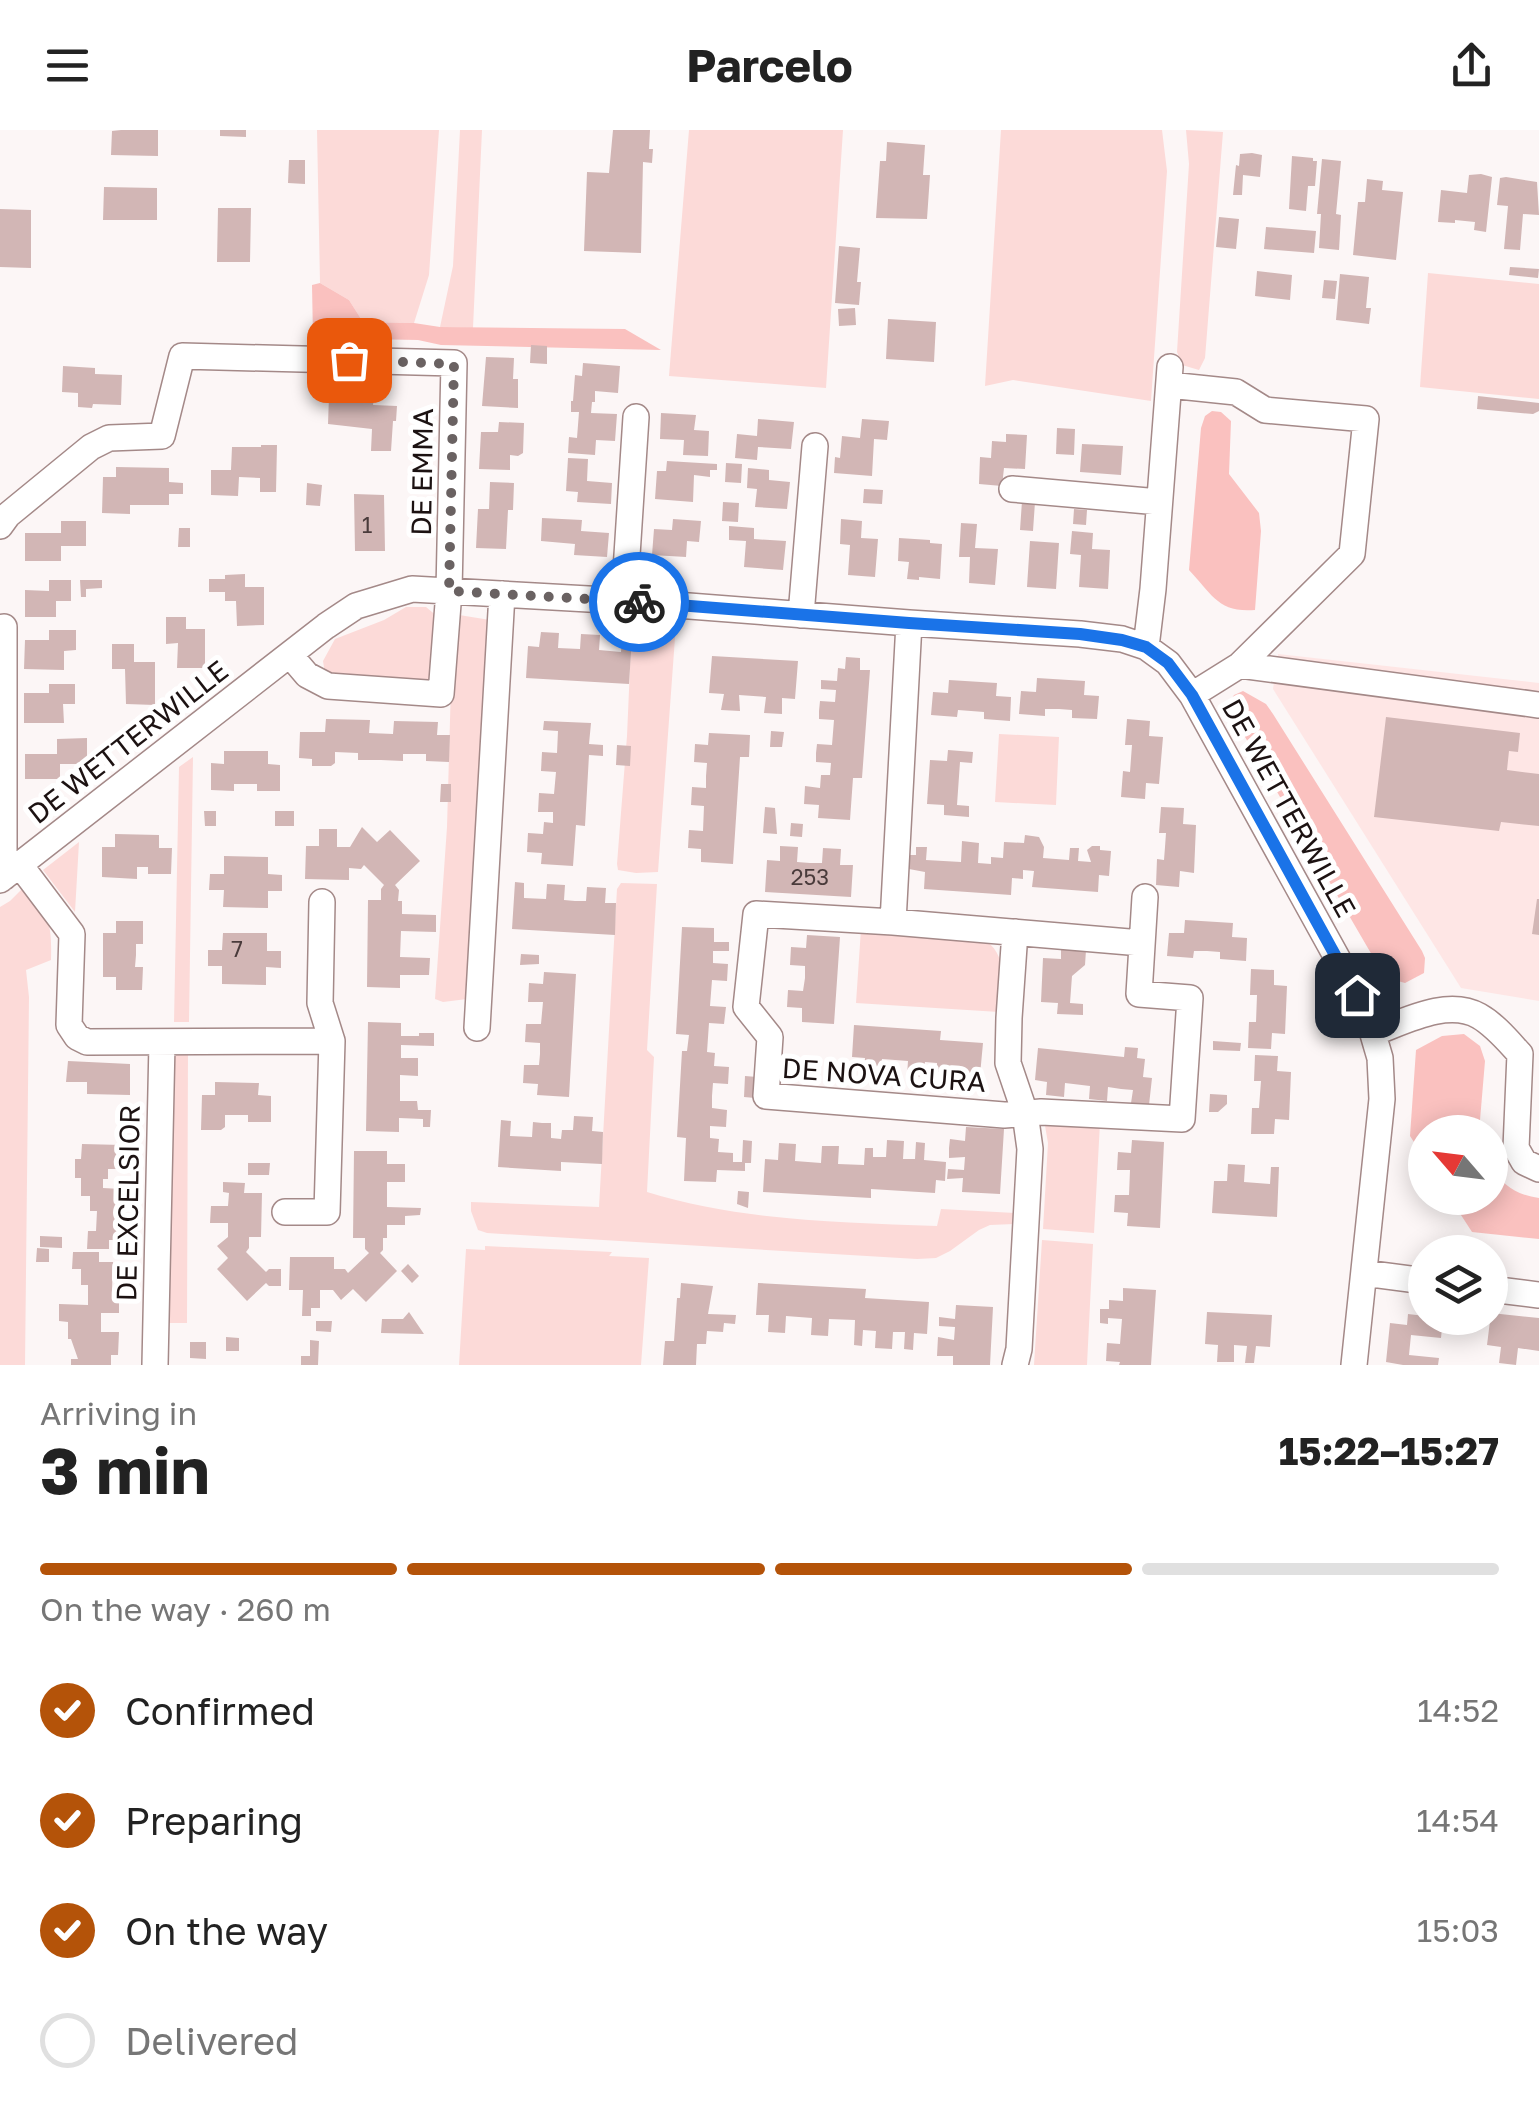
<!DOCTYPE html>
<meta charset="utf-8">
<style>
:root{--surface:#fff;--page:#f6f6f6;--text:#222;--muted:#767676;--line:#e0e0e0;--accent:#b45309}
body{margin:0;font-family:"Golos Text",sans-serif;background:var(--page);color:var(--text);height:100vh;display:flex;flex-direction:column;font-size:38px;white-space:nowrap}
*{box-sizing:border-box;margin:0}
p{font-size:32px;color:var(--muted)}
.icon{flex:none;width:55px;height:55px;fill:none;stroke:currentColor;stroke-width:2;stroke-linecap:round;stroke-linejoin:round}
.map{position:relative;height:1235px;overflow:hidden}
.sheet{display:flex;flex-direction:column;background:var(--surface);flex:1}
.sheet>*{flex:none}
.needle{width:65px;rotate:298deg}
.buttons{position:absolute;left:1408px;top:985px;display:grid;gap:20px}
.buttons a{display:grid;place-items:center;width:100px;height:100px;border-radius:50%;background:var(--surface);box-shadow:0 5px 25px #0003;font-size:50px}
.pin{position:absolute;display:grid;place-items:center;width:85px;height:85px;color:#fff;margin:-42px;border-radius:20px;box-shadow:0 5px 15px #0006}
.courier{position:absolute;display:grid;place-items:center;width:100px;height:100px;margin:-50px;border:8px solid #1a73e8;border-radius:50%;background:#fff;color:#222;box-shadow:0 2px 12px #0007}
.headline em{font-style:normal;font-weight:700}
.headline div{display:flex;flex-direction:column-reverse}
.headline{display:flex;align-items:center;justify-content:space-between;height:170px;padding:0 40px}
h1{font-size:65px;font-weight:700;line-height:75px}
.bar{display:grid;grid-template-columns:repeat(4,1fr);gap:15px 10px;align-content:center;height:120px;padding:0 40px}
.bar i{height:12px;border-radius:8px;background:var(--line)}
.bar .active{background:var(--accent)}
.bar p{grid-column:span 4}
ol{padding:0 40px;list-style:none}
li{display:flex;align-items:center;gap:30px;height:110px}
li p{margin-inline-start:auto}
li .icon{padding:10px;border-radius:50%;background:var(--accent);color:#fff;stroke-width:4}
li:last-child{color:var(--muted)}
li i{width:55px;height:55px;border:5px solid var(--line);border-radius:50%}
header{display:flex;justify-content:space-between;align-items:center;height:130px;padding:0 40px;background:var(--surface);font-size:45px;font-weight:700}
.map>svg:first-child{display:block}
.built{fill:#fee6e5}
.green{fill:#fcdad8}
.water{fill:#fac1bf}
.building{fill:#d2b6b5}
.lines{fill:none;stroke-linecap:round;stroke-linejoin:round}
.minor-casing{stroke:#a48988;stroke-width:28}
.minor{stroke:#fff;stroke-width:25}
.done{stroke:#6a6262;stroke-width:10;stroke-dasharray:0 18}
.route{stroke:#1a73e8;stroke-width:12}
.labels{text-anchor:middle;stroke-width:10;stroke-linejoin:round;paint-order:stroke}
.number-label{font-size:22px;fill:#4a3b3b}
.street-label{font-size:28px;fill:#1c1212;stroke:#fff}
</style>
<header><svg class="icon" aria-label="menu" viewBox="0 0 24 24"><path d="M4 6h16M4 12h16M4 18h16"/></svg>Parcelo<svg class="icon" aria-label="share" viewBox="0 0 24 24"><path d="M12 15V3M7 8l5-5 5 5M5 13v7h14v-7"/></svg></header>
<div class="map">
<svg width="1539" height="1235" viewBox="0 0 1539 1235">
<rect width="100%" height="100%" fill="#fcf6f6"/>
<path class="built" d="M1278,524l261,29v318l-78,-13 -188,-299z"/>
<path class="green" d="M317,0h122l-10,145 -15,48 -51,-1 -14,-22 -29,-17z
M460,0h22l-9,198 -33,-1 13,-61z
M689,0h154l-17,258 -157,-12z
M1001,0h161l5,41 -16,230 -138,-21 -28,6z
M1186,0l37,2 -18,226 -6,12 -17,-5 -5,-13 12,-188z
M1428,143l111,11v115l-119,-12z
M406,477h20l12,10 -5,67 -108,-10 -2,-13 12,-22 49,-19z
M453,484l37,6 -23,379 -24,3 -8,-3 12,-172z
M632,491l44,3 -18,248 -22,1 -18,-3 -1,-6 10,-128z
M999,604l60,3 -3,68 -61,-3z
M193,627l-4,265h-15l5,-255z
M79,712l-4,70 -32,-42z
M621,753l36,1 -10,166 7,7 -7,135c94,29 192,30 290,34l4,-17 74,4 -1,11 -24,1 -11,5 -29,21 -14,7 -19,1 -430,-26 -9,-3 -7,-19v-9l128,5 18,-318z
M23,758c26,29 29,32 28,72l-25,10 3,27 -4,368h-25v-458l10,-6z
M861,799l125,12c24,17 14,45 13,71l-143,-9z
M188,921l-1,272h-25l8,-255 7,-15z
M1044,990l56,3 -6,110 -51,-4 5,-86z
M1042,1110l51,4 -6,121h-53z
M485,1116l127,6 -3,4 40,2 -8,107h-182l7,-116 19,1z"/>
<path class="water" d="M320,153l29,17 14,22 51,1 26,4 185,2 36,21 -220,-5 -23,-5 -105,-2 -1,-53z
M1212,281l9,1 10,9 -2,53 30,39 2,18 -6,79c-37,3 -43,-16 -66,-40l12,-142 4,-12z
M1243,561l23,13 7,10 149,237 3,7 -1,15 -19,10 -14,-4 -8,-5 -156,-268 7,-11z
M1464,904l16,12 5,15 -6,71h-54v27l-15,-23 6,-86 26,-14z
M1490,1035c12,20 26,30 49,33v41l-67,-7 -22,-34h40z"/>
<path class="building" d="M121,0h37v26l-47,-1 1,-24z
M220,0h26v7l-26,-1z
M613,0h37l-1,19h4l-1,14 -9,-1 -2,91 -57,-2 3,-79 22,1z
M887,12l38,3 -2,30h7l-3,44 -51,-1 4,-57h6z
M1252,23l10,2 -2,22 -17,-2 -1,20h-9l3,-30 3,1 1,-12z
M1292,26l21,2v3h4l-2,25h-7l-2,25 -17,-2z
M1322,29l19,2 -5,53 5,1 -2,35 -20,-2 2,-34h-4z
M289,30h16v24l-17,-1z
M1481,44l11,3 -6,55 -12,-2 1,-8 -20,-2v3l-17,-1 3,-32 26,3 2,-18z
M1506,47l31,5 2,33 -16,-1 -3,36 -16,-1 4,-43 -11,-1 3,-27z
M1367,49l16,2 -1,9 21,2 -7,68 -43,-5 5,-53h7z
M104,57l53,1v32h-54z
M218,78h33l-1,54h-33z
M0,79l31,1v58l-31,-1z
M1219,87l20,2 -3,30 -20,-2z
M1266,97l50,4 -2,22 -50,-4z
M839,116l21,2 -3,34h4l-2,23 -24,-2z
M1510,137l29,2 -1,9 -29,-3z
M1257,141l35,4 -2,25 -35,-4z
M1340,144l29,3 -3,31h5l-2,16 -33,-4z
M1324,150l13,1 -2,18 -13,-1z
M855,178l1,17 -17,1 -1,-17z
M888,189l48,3 -2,40 -48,-3z
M531,215l16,1v18l-17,-1z
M486,227l28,1 -1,21h5v29l-36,-2z
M583,233l37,3 -2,27 -23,-2v11h-3l-1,11 26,1 -2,27 -19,-1 -1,15 -27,-2 1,-16 8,1 2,-26h-8v-11h2l2,-26 7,1z
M63,236l32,2v6l27,1 -1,30 -28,-1 -1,4 -14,-1v-14l-16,-1z
M329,266l45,1 -1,8 24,1 -1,15h-3l-2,30h-20l1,-22 -44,-5z
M1478,266l61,7v8l-6,3 -56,-5z
M661,283l35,2 -2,15 15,1 -1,25 -25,-1 1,-15 -24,-1z
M758,289l36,3 -3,27 -33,-2 -1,13 -22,-2 2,-24 20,2z
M862,289l27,2 -2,19 -13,-1 -2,37 -38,-3 1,-16 5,1 2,-22 18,2z
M499,292l25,1 -1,30 -5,3 -8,-1v15l-31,-1 2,-37h17z
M1057,298l18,1 -1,26 -18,-1z
M1006,304l21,1 -2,34 -21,-1 -2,18 -23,-2 1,-27 11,1 1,-17 14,1z
M1082,314l41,2 -2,29 -41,-3z
M261,315h16l-1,47h-16v-14l-21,-1 -1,19 -27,-1v-25h20l1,-23h29z
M568,328l20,1 -1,22 25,2 -1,21 -34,-2 1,-10 -12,-1z
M667,331l50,3v6h-7v7l-16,-2 -1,27 -38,-3 2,-28h9z
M726,333l16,1 -1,19 -16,-1z
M116,337l53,1v14l14,1v11h-14v11h-39v9l-28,-1 1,-36h13z
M748,338l21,2v10l21,2 -3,27 -32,-2 2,-18 -10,-1z
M490,352l24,1 -1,27h-5l-2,39 -30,-1 2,-39h11z
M307,353l15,2 -2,21 -14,-1z
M864,359l19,1 -1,14 -19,-1z
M354,364l30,1 1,56h-30z
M1022,371l13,1 -2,29 -13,-1z
M723,372l16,1 -1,19 -16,-1z
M1074,379l13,1 -1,15 -13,-1z
M542,388l40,2 -1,11 28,2 -2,24 -33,-2 1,-11 -34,-3z
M673,389l28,2 -2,21 -12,-1 -1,16 -34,-2 2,-26 18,1z
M841,389l21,2 -1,17 17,1 -3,38 -27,-2 2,-30 -10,-1z
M61,391h25v25h-25v15h-36v-28h36z
M961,393l16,1 -2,24 23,1 -3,36 -26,-2 1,-26h-11z
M729,396l25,2v11l32,2 -3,29 -39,-3 2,-26 -17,-1z
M179,398h11v19h-12z
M1072,401l21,2 -1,16 18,1 -2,39 -29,-2 2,-32 -11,-1z
M899,408l31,2v3l12,1 -2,35 -21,-2v3l-12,-1 2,-17 -11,-1z
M1030,411l29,2 -3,46 -29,-2z
M245,444v13h19v38l-27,1 -1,-25h-11v-9h-16v-13h16v-4z
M49,450h22v21h-15v16h-31v-27l24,1z
M80,450h22v8l-16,1v8h-5z
M166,487h20v12h19v39h-28l1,-25 -12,1z
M49,500h27v20l-12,1v19l-40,-1 1,-29h24z
M541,502l18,1 -1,15 22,1 1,-15 19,1 -1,15 22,2 1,-15h10l-3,47 -103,-6 2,-32 11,1z
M112,514h22v18h21v43l-29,-1 -1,-35h-13z
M712,526l86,5 -3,38 -13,-1v16l-18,-1 2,-16 -27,-2 1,16 -19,-1 3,-16 -15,-1z
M846,527l14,1v12h10l-8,108h-9l-3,42 -32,-2 1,-13 -15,-1 1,-18 15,2 1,-13h9l1,-12 -15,-1v-9l1,-9 15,1 2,-25 -15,-1v-8l1,-10 15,1 1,-12 -15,-1v-9l16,1 1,-13 7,1z
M1037,548l48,3 -1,14 15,1 -2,23 -25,-1v-8l-13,-1h-14v7l-26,-2 2,-23 15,1z
M949,550l48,3 -1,13 15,1 -1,24 -26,-2v-7l-26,-2 -1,7 -26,-2 2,-23 15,1z
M49,554h26v20h-12l1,19h-40v-30h25z
M1386,587l134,16 -2,19 -9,-1 -2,19 32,4v52l-38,-4 -2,9 -125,-14z
M326,589l44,1 -1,13 24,1 1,-13 44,1 -1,13h13l-1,27 -23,-1v-7h-23v7l-22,-1h-23v-7l-23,-1v11l-4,3h-19v-7l-13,-1 1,-26h25z
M1127,589l23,2 -1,15 14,1 -4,47 -13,-1 -1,16 -24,-2 2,-26 7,1 2,-27h-7z
M544,591l47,2 -2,21 14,1v11l-14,-1 -4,71 -9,-1 -3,41 -32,-2 1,-11 -15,-1 1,-19 15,1 1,-12 9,1v-11h-15l1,-19 15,1 2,-22 -15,-1 1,-19 15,1 1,-22 -15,-1z
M771,601l13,1 -2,15h-12z
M709,603l41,2 -1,22h-9l-7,107 -32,-2v-13l-13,-1 1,-18 14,1 1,-25 -13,-1 1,-18 14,1v-12l1,-13 -13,-1 1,-18 13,1z
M87,608v26h-27v15h-35v-25h32v-15z
M617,615l14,1 -1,20 -14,-1z
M948,620l25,2 -1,11 -12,-1 -3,43 12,1v11l-25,-2v-10l-17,-1 3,-44 17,1z
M224,621h44v13l12,1v26h-23v-7h-23v7l-23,-1v-27l13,1z
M441,654h10v18h-11z
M765,677l10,1 2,26 -14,-1z
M1161,677l23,1 -1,16 13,1 -2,48 -14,-2 -1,16 -23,-2 1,-26 7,1 1,-13 1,-14h-7z
M204,681h12v15h-11z
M275,681h19v15h-19z
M791,693l12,1 -1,13 -12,-1z
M362,697l15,15 13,-12 30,31 -25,24 4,5 -1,11h4v13l34,1v17l-35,-1 -1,26 30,1 -1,17h-29v13l-33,-1 1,-87h13v-11l3,-4 -20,-20 -3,4 -12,-1v12l-44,-1 1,-33h13v-17h18v18h13z
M115,704l44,1v13h13l-1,26h-23v-7h-11v12l-35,-2v-30h13z
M1025,705l14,2 5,10 -1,11 26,2 1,-12h9l-1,13 13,1 -4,-12 5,-4h8v4l11,1 -2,25 -10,-1 -1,17 -66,-5 2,-16 -11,-1v9l-11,-1 -1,17 -87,-6 1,-17 -16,-3 1,-14h6v-8h11l-1,13 35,2 1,-21 17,2 -1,20 13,1v-7l12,1 1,-16 20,1z
M780,716l18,1 -1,15 13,1h12l1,-15 18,1 -1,16h13l-2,32 -86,-5 2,-32 13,1z
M224,726l44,1v17l14,1v16h-14v17l-45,-1 1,-17h-15l1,-16h14z
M515,752l9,1v15l22,1 1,-15 18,1 -1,15 11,1h11l1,-14 19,1 -1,15h11l-1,32 -103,-6z
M1537,769h2v36l-7,-1z
M1185,790l48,3 -1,14 15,1 -1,23 -26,-2v-7l-13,-1h-13l-1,7 -26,-2 2,-23h15z
M116,791h27v23h-7v11l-1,12h8l-1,23h-26v-13h-13v-44h13z
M682,797l32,1v14h15v9h-16v12l15,1 -1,17 -15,-1 -2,26 16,1 -2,17 -15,-1 -2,29 8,1 -1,13 15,1 -1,17 -15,-1 -1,13v12l15,2 -1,17 -16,-1v12l9,1 -1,13 15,1v9h9l1,-22 9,1 -1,22h-6v8l-28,-1 -1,12 -32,-1 2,-43 -9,-1 5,-86h5l2,-16 -13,-1z
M223,803h44v18h14v17l-15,-1v18l-44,-1v-18h-14v-16h14z
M807,805l33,2 -6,87 -32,-2v-14l-15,-1 1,-17 15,1 2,-13v-12l-15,-1 1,-18 15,1z
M1061,818l25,2 -1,15 -13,11 -2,27 13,1v11l-26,-1 1,-11 -17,-1 2,-44 18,1z
M521,824l18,1v9l-19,1z
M1251,839l23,1v15l13,1 -2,48 -13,-1 -1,16 -23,-1 1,-26h7l1,-27h-7z
M544,842l32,2 -7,123 -32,-2 1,-11 -15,-1 1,-18h15l1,-11v-11l-15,-1 1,-18h15l2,-22h-15l1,-19 14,1z
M368,892l33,1v13h18v-3h15v13l-33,-1v13h17v18l-18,-1v26h17l1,9h13l-1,17h-7v-8l-24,-1v14l-33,-1z
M854,895l87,6 -1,9 43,3 -3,32 -13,-1 -1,15 -17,-1 1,-15 -13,-1v-9l-12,-1 -1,15 -17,-1 1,-15 -26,-2 -1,16 -17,-2 1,-15 -13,-1z
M1213,911l28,2 -1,8 -27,-1z
M1125,917l13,1 -1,10 8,1 -2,18 9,1 -3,27 -18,-2 2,-13 -12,-1 -13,-2 -1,14 -18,-2 1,-13 -25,-3 -1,14 -18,-2 1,-13 -12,-2 3,-32 86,9z
M1255,925l23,1 -1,15 14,1 -2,48 -14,-1 -1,15h-23l1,-26h7l2,-27h-7z
M68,931l62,3v31l-43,-1v-12h-21z
M745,946l12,1 -2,21 -11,-1z
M215,952l44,1 -1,12 13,1v26h-23v-7h-23v12l-4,3h-20l1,-35h13z
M1210,964l17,1v9l-9,8h-9z
M574,986l19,1 -1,14 11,1 -1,32 -41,-2v9l-63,-4 3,-47 10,1 -1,15 22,1 1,-15 9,1h9v15l10,1 1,-9h11z
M966,997l38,2 -4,65 -38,-2 1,-14 -16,1 1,-10 16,1 1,-13 -16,1v-10l1,-9 15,2z
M887,1010l17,1 -1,18h12l1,-17 9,1 -1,17 22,2 -1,19 -9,-1 -1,13 -64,-4v9l-108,-6 2,-33 13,1 1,-17 17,1 -1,17 26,2 1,-17h17l-1,18 26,1 1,-17h8v9h13z
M1132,1010l32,2 -4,86 -33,-2 1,-13 -14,-1 1,-17h14l1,-25h-13l1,-18 13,1z
M82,1014l40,1 -1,24h-13v10h-5v9l18,1v28h7l-1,23h-18v9h-22l1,-18h8l1,-20h-7v-15h-9v-18h-6v-19h6z
M354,1021h33v13h18v18h-18v25l34,1 -1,7 -15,1v9h-18v13h-4v12l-3,3 17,18 -31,31 -13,-13 -12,11 -8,-10h-13v18h-9v8h-9l1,-26h-14l1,-33h44v12h11l3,4 21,-20 -4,-4v-11h-12z
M248,1033h22l-1,12h-21z
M1228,1034l17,1 -1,17 26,2 1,-17h8l-2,50 -65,-4 2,-32h13z
M223,1052l22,1 -1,10h18l-1,44h-12v11l-3,4 20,20 3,-3h12v17h-12l-3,-3 -19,18 -30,-32 11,-11 -11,-12 11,-9v-14h-18l1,-17h17l1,-13 -6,-1z
M738,1061l11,1 -1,16 -11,-4z
M40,1106l22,1v11l-22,-1z
M37,1118l12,1v13h-13z
M73,1122h26v10h14l-1,28h7v23h-18v19h18l-1,23h-7v10h-40v-6h7l-7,-20h-3v-17l-9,-1v-17l29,1v-20h-7v-16h-9z
M408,1134l11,12 -7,7 -11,-12z
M681,1153l32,3 -5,28 28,1 -1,9 -11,-1 -1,9 -16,-1 -1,13h-9l-1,21h-33l2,-24h9l3,-43h3z
M758,1153l108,6 -1,9 64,4 -2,32 -13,-1 -1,17 -9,-1 1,-17h-12l-1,17 -17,-1 1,-17 -13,-1 -1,16 -8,-1 1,-25 -26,-1 -1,17 -17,-1 1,-17 -26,-2 -1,17 -17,-1 1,-17h-13z
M1123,1158l33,2 -5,75h-32l1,-3 -14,-1 1,-18 13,1 2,-25 -14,-1v6l-8,-1v-14h9v-9l14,1z
M956,1175l37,2 -3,58h-37v-9h-16l1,-19 16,3 1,-13 -16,-1v-9l16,2z
M409,1182l15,22 -43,-1 1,-14h21z
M1207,1182l65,3 -2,32 -14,-1 -2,17h-9l2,-17 -13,-1v17h-17l1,-17 -13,-1z
M1491,1183l48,5v33l-21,-3 -2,17 -17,-2 2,-16 -14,-2z
M1408,1184l17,2v2h18l-2,20 -30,-3 -2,20 30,3 -1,7h-35l-17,-3 4,-39 17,2z
M316,1191h16l-1,11 -15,-1z
M226,1207l13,1v13h-13z
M310,1210l9,1 -1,24h-17v-9h9z
M190,1212h16v17l-16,-1z"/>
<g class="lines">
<g class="minor-casing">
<path id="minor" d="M1169,255l67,7 29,18 101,9 -14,135 -112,111
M636,287l-12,184 285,22 171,11 42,5 24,8 22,16 24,32 154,279 22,43 12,41 2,41 -28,266
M1012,359l147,13
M0,396l8,-11 83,-68 18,-9 53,-2 20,-80 272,7 -5,228 -8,103 -113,-8 -21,-11 -17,-20
M801,485l14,-169
M1146,517l7,-58 17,-222
M1192,565l48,-30 299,40
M20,735l52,69 -3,91 8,12 10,5 245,-1
M4,747v-250
M0,750l326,-254 30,-20 56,-17 212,12
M893,792l16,-299
M1141,813l-248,-21 -137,-8 -10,93 24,30 -4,59 238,19 37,-3 141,7 8,-121 -51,-4 6,-97
M477,898l25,-434
M1373,903c31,-11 74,-35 106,-17 16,9 29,25 41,38l-4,94 8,14 15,7
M285,1082h42l5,-171 -12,-38 2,-101
M1364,1143l61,8
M1490,1159l49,6
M155,1235l7,-322
M1015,1235l4,-16 11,-200 -5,-36 -17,-50 1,-45 6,-86"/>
</g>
<use href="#minor" class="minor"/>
</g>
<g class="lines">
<path class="done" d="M349,230l105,4 -5,227 190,11"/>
<path class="route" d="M639,472l270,21 171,11 42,6 24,7 22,16 24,32 165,300"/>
</g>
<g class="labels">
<g class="number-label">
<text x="367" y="403">1</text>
<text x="810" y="755">253</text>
<text x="237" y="827">7</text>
</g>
<g class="street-label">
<text transform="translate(422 342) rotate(-89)" y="10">DE EMMA</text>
<text transform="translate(128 612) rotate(-38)" y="10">DE WETTERWILLE</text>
<text transform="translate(1289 678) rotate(61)" y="10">DE WETTERWILLE</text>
<text transform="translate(884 945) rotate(4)" y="10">DE NOVA CURA</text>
<text transform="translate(128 1073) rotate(-89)" y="10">DE EXCELSIOR</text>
</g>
</g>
</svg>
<div class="buttons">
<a><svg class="needle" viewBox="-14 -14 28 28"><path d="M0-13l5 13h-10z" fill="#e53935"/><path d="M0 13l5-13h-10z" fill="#767676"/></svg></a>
<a><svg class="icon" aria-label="layers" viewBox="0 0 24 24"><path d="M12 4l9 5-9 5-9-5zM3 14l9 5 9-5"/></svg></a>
</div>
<div class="pin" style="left:349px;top:230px;background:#ea580c"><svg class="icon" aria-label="bag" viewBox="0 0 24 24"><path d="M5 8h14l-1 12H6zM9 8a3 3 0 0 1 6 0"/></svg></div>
<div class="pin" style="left:1357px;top:865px;background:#1f2937"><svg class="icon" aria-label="home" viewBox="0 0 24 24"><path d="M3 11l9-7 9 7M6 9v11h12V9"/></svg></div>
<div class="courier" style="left:639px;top:472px"><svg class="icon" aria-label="bike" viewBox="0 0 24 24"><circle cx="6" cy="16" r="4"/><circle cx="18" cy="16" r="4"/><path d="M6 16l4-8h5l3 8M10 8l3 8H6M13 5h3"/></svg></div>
</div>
<section class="sheet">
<div class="headline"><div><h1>3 min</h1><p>Arriving in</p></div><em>15:22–15:27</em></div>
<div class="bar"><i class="active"></i><i class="active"></i><i class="active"></i><i></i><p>On the way · 260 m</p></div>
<ol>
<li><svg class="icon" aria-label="check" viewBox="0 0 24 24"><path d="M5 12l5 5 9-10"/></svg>Confirmed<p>14:52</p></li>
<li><svg class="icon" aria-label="check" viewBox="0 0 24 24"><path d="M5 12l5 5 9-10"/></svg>Preparing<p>14:54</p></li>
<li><svg class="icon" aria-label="check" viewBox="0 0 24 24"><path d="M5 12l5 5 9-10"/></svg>On the way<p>15:03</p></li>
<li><i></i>Delivered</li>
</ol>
</section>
